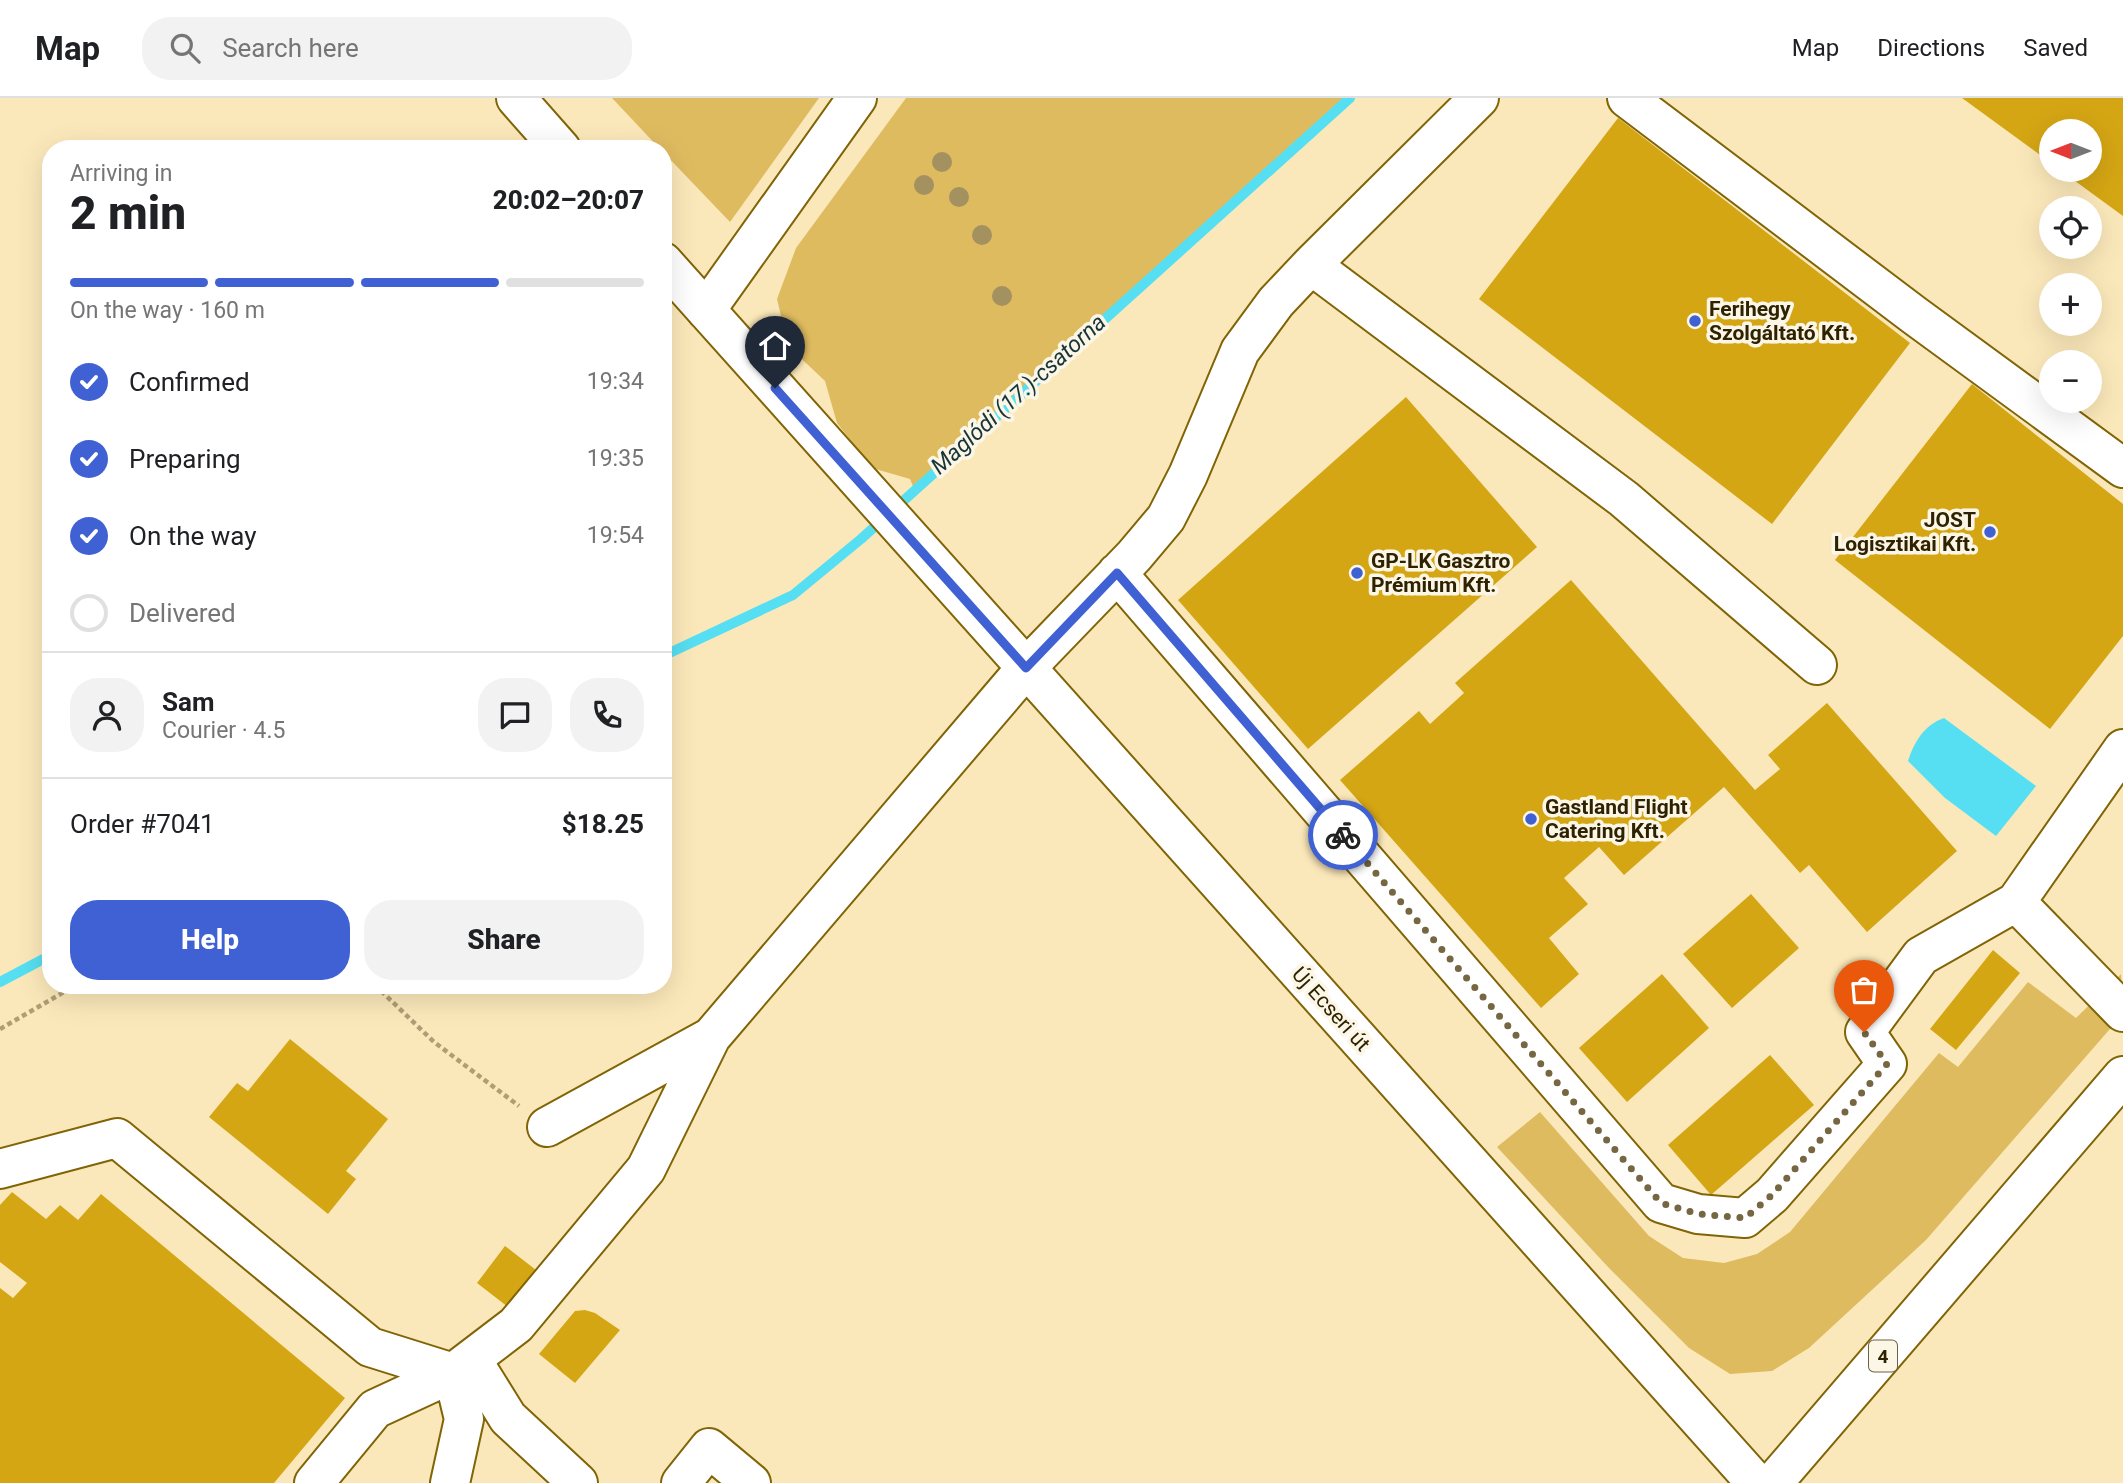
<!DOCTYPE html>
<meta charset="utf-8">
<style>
:root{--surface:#fff;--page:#f2f2f2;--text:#202124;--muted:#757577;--line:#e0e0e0;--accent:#4061d3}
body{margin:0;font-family:Roboto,sans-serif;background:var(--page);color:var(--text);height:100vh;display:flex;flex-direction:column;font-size:26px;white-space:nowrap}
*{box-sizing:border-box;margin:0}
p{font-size:23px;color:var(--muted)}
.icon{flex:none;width:38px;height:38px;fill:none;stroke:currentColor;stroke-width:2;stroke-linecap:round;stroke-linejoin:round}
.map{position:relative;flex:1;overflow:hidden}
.side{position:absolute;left:42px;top:42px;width:630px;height:854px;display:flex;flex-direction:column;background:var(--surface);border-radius:28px;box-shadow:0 7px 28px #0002}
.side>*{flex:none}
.needle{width:46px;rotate:270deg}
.controls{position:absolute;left:2039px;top:21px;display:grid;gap:14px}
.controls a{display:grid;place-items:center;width:63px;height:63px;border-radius:50%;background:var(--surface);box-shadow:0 7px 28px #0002;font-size:35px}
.pin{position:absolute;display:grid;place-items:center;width:60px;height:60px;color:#fff;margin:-72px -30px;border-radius:50% 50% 50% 0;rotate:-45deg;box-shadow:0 0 7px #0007}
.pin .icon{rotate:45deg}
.courier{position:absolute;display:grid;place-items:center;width:70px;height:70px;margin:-35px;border:5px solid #4061d3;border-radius:50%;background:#fff;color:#222;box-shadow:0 2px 9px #0007}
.headline em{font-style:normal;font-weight:800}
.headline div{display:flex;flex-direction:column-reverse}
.headline{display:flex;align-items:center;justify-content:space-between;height:119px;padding:0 28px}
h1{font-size:46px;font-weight:800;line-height:52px}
.bar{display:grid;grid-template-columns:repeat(4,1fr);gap:10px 7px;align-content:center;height:84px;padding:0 28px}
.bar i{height:9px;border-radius:5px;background:var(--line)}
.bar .selected{background:var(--accent)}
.bar p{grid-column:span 4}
.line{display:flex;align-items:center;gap:18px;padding:0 28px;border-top:2px solid var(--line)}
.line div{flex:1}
.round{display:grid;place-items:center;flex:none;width:74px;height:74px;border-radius:28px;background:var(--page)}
ol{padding:0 28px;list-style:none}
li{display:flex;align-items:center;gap:21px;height:77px}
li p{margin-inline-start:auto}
li .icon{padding:7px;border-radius:50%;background:var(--accent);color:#fff;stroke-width:4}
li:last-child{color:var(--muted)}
li i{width:38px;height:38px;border:4px solid var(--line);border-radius:50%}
.primary-button{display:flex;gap:14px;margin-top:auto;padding:14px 28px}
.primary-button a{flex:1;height:80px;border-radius:28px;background:var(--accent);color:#fff;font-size:28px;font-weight:800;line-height:80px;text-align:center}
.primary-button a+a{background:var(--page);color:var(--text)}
header{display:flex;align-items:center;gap:42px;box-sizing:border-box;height:98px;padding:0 35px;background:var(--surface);border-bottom:2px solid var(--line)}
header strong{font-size:33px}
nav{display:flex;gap:38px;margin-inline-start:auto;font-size:24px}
.search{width:490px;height:63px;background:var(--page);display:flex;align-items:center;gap:18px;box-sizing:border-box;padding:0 24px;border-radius:28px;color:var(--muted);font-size:26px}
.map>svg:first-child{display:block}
.green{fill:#dfbb60}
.water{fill:#56dff2}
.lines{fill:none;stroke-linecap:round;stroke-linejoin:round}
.stream{stroke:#56dff2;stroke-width:10}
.building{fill:#d5a614}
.minor-casing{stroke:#816405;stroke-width:42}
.major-casing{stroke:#816405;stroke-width:42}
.path{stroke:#af9e75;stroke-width:4.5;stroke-dasharray:5 3.5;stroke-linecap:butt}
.minor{stroke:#fff;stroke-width:38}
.major{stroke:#fff;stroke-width:38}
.tree{fill:#a49160}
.done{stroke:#766742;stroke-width:7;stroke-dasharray:0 12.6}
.route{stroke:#4061d3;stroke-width:9}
.poi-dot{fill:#4061d3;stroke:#fcf6e7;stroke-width:2.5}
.labels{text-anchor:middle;stroke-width:7;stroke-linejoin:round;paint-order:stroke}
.shield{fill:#fcf6e7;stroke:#6c6246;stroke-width:2}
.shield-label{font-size:19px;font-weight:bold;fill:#2e2201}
.poi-label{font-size:21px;font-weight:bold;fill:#2e2201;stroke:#fcf6e7;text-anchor:start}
.street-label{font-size:21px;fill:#2e2201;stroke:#fcf6e7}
.water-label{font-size:23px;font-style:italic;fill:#173539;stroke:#fcf6e7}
</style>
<header>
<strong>Map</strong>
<div class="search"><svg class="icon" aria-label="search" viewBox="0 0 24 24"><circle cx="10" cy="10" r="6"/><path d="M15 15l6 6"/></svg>Search here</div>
<nav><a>Map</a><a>Directions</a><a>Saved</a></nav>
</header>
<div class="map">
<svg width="2123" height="1385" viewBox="0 0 2123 1385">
<rect width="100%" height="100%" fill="#fbe8ba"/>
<path class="green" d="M612,0h207l-89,124 -67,-70v-3h-3z
M906,0h444l-435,393 -5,-12 -38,-11 -35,-45 -12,-42 -37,-35 -11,-47 19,-51z
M2121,876l2,40 -197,226 -117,108 -37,23 -42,3 -41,-26 -81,-81 -111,-120 43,-35 109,124 34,22 41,5 33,-9 33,-22 149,-179 19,14 70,-85 48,36z"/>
<path class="water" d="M1944,620l92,68 -40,50 -51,-38 -37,-37c6,-19 16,-36 36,-43z"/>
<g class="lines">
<path class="stream" d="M663,558l130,-61 68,-56 489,-441
M0,884l51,-27"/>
</g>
<path class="building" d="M1962,0h161v118l-63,-46h30v-39h-39v32z
M1618,20l292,225 -138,181 -293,-225z
M1972,286l151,120v132l-73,93 -215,-169z
M1406,299l131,150 -229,202 -130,-149z
M1571,482l184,210 25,-21 -12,-14 59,-52 130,148 -90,81 -58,-67 -9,8 -76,-86 -100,88 -25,-28 -35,31 24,26 -39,34 30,36 -38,34 -201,-228 79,-69 11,13 34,-31 -9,-10z
M1751,796l48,54 -67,60 -49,-54z
M1993,852l27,23 -64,77 -26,-21z
M1662,876l47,54 -82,74 -48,-54z
M290,941l98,80 -42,52 10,8 -28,35 -119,-97 28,-34 11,8z
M1770,957l44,50 -103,90 -43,-50z
M12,1094l34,27 14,-14 18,15 23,-26 244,204 -71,85h-274v-195l13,10 14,-15 -27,-21v-57z
M505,1148l31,24 -28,37 -31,-24z
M585,1212l10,3 25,17 -45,53 -36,-29 36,-43z"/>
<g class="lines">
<g class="minor-casing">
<path id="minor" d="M1627,0l287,217 209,153
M1311,167l168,-167
M706,212l151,-212
M1117,475l544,630 37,11 47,4 27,-23 115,-131 -22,-32 56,-76 95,-54
M2123,651l-107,153 107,110
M547,1029l164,-90
M0,1071l117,-31 253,209 83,26
M472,1262l36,58 70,65
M314,1385l61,-74 78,-36
M450,1385l14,-64 -11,-46 63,-48 130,-156 65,-132 315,-369 108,-112 32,-38 22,-43 52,-124 36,-49 35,-37 313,234 193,166
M681,1385l28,-35 42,35"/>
</g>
<g class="major-casing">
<path id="major" d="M516,0l45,51
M663,164l1093,1221
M1773,1385l350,-407"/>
</g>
<path class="path" d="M375,887l59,57 85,64
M0,931l76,-44"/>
<use href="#minor" class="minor"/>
<use href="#major" class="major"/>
</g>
<g class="tree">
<circle cx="942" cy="64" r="10"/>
<circle cx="924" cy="87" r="10"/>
<circle cx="959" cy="99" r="10"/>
<circle cx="982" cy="137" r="10"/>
<circle cx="1002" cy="198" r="10"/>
</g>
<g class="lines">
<path class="done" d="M1343,737l318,368 37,11 47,4 27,-23 115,-131 -23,-32"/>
<path class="route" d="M775,290l251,280 91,-95 226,262"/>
</g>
<g class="poi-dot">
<circle cx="1695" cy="223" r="7"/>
<circle cx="1990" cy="434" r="7"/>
<circle cx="1357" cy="475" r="7"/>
<circle cx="1531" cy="721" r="7"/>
</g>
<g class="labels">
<rect class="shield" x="1869" y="1242.5" width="28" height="31" rx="5"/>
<g class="shield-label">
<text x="1883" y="1265">4</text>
</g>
<g class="poi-label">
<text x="1709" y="218">Ferihegy<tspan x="1709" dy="24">Szolgáltató Kft.</tspan></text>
<text x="1976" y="429" text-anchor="end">JOST<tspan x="1976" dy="24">Logisztikai Kft.</tspan></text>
<text x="1371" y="470">GP-LK Gasztro<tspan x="1371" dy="24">Prémium Kft.</tspan></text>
<text x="1545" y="716">Gastland Flight<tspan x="1545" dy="24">Catering Kft.</tspan></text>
</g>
<g class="street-label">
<text transform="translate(1331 911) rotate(48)" y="7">Új Ecseri út</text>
</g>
<g class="water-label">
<text transform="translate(1018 296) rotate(-42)" y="8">Maglódi (17.)-csatorna</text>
</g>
</g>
</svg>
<div class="controls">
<a><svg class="needle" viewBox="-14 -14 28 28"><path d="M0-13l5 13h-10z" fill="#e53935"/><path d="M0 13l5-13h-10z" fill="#757577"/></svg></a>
<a><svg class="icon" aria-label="locate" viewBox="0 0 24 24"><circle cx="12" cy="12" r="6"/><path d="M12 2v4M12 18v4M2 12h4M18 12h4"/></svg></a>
<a>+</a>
<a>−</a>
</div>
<div class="pin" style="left:1864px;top:934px;background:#ea580c"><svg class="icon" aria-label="bag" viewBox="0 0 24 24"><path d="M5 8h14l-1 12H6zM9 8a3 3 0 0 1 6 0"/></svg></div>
<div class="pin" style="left:775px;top:290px;background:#1f2937"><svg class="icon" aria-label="home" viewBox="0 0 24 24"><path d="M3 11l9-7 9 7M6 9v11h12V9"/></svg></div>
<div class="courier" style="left:1343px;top:737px"><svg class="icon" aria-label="bike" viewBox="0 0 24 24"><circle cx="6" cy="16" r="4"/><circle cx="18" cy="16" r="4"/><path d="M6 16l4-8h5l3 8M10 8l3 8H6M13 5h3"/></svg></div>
<section class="side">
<div class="headline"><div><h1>2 min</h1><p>Arriving in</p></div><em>20:02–20:07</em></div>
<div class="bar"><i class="selected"></i><i class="selected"></i><i class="selected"></i><i></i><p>On the way · 160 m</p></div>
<ol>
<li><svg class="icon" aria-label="check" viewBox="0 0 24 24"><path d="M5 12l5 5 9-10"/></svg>Confirmed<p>19:34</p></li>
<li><svg class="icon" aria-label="check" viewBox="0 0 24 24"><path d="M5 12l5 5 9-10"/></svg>Preparing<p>19:35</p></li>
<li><svg class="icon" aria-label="check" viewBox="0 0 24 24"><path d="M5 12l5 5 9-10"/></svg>On the way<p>19:54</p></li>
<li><i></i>Delivered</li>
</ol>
<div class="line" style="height:126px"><a class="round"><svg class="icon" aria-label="person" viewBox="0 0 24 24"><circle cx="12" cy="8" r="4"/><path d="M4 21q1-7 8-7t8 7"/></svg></a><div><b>Sam</b><p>Courier · 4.5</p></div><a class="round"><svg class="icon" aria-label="chat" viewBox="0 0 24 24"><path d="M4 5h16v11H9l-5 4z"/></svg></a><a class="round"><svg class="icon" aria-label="phone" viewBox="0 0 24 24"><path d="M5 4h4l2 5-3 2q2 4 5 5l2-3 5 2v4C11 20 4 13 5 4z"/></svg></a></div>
<div class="line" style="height:91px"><div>Order #7041</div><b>$18.25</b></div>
<div class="primary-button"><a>Help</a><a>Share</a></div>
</section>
</div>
